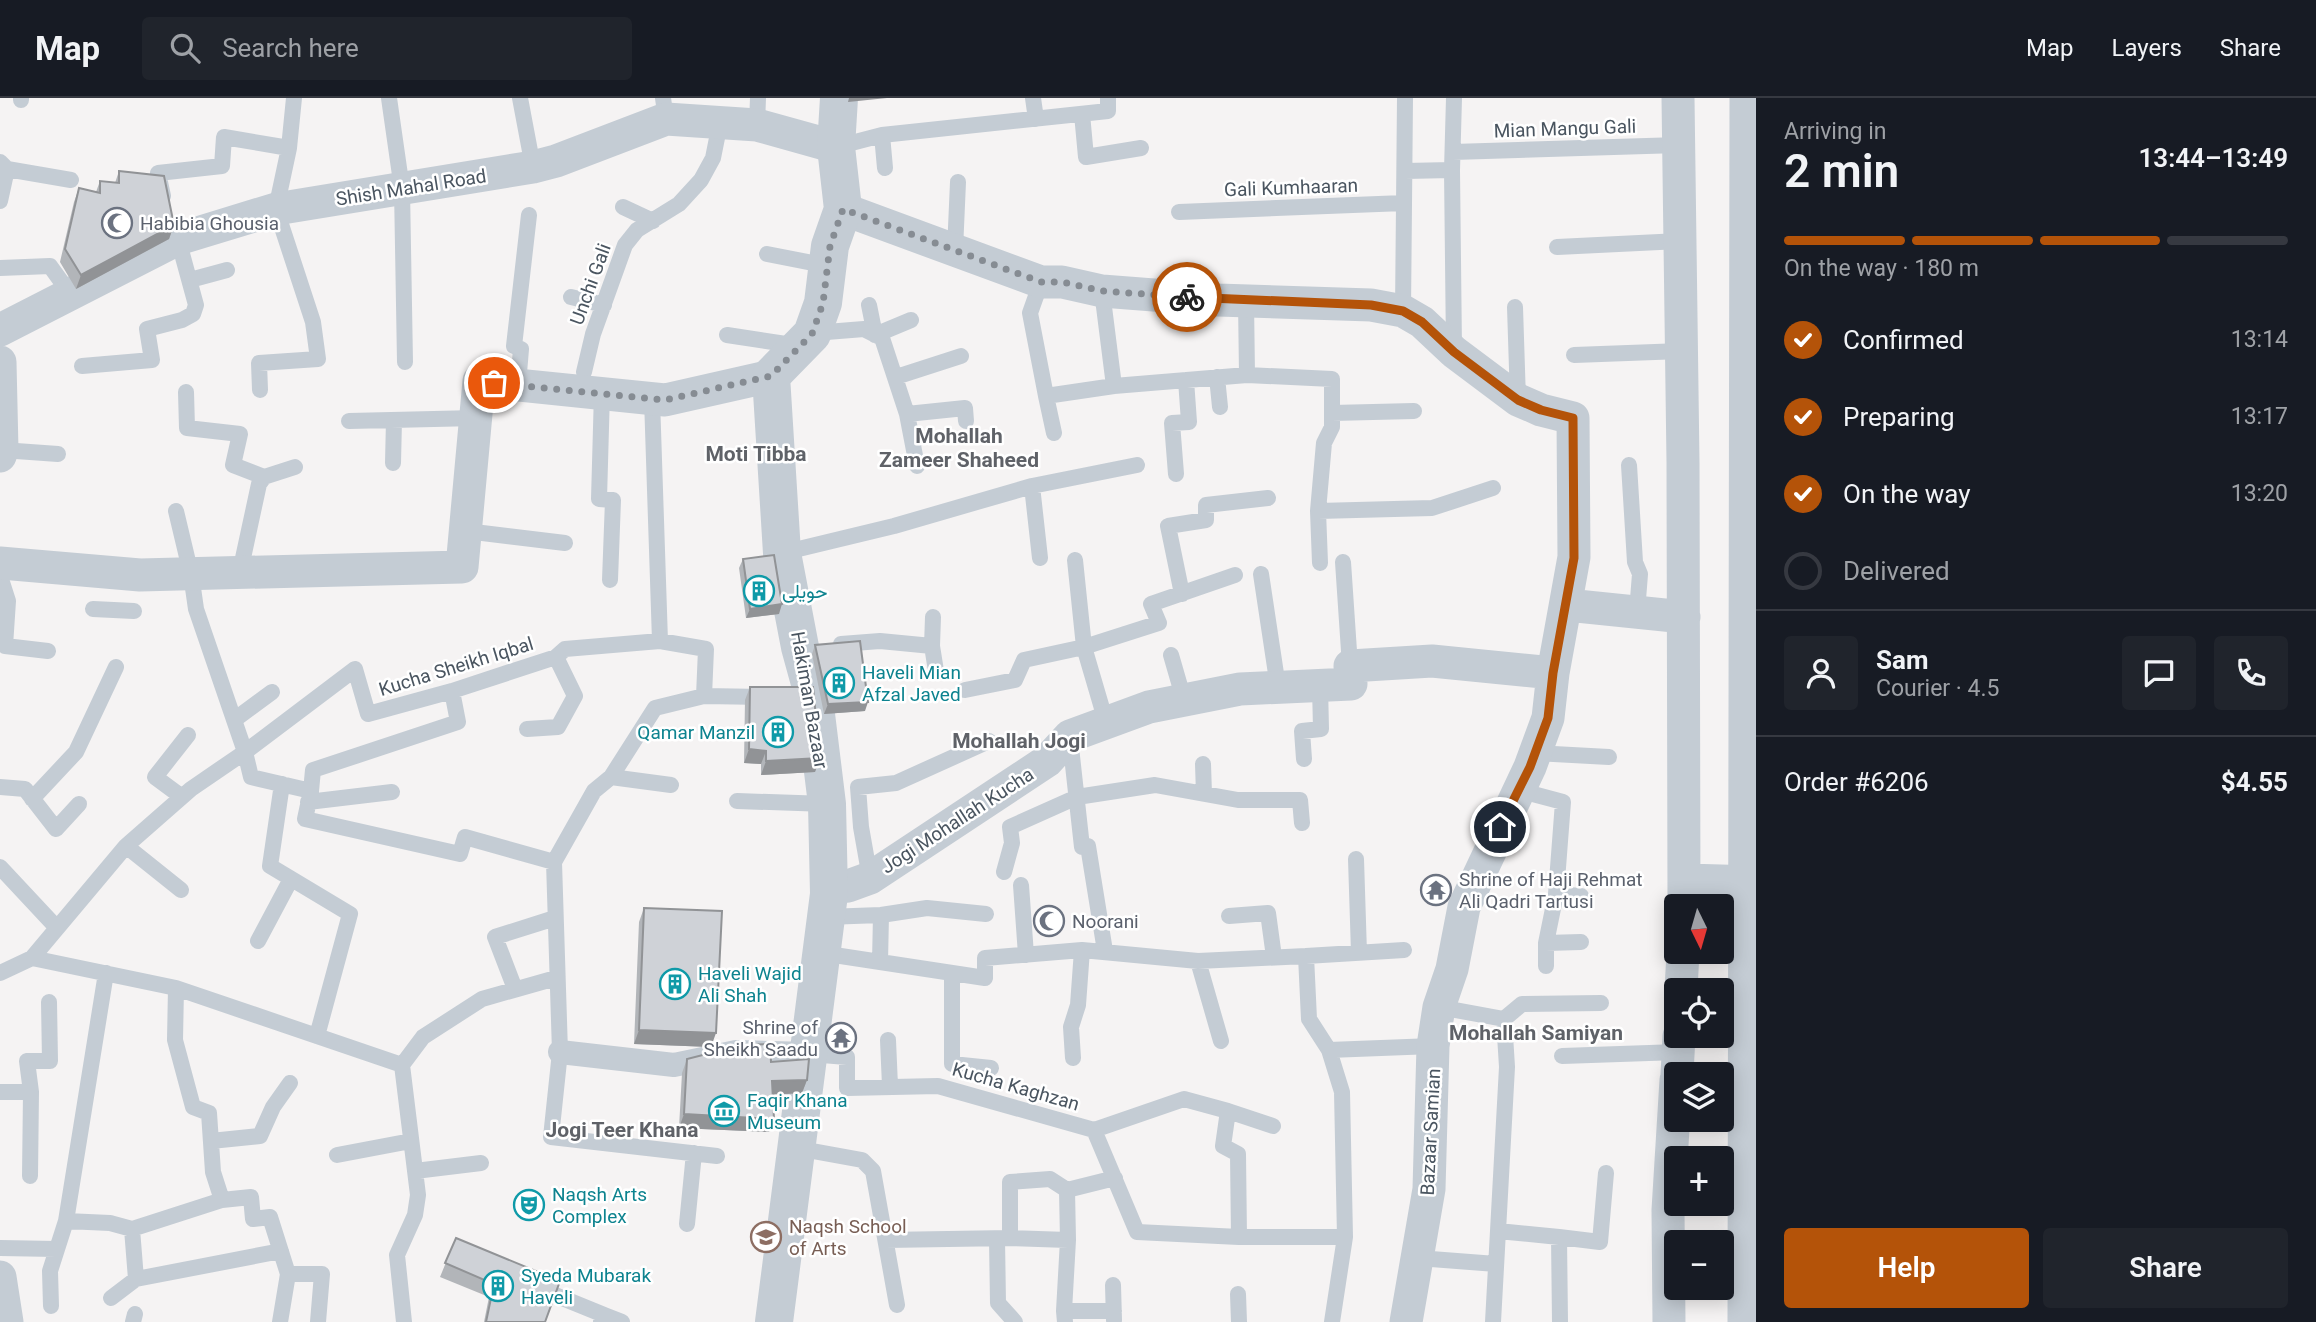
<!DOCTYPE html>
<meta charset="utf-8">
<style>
:root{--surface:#171b24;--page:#20242c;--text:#f1f3f6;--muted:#9ea1a6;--line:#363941;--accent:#b45309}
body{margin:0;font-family:Roboto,Vazirmatn,sans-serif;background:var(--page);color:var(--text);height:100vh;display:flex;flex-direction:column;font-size:26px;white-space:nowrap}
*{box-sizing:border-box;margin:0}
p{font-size:23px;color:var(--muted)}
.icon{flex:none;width:38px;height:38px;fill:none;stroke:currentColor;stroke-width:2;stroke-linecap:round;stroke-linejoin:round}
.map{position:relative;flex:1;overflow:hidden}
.drawer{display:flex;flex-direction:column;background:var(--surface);width:560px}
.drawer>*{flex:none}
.needle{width:46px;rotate:175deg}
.fabs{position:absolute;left:1664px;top:796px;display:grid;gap:14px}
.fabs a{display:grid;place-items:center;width:70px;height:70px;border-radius:7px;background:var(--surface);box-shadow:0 4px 18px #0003;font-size:35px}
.pin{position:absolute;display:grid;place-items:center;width:60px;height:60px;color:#fff;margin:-30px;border:4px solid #fff;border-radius:50%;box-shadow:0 2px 7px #0007}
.courier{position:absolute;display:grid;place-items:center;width:70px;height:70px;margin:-35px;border:5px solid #b45309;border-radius:50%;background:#fff;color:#222;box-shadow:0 2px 9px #0007}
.head em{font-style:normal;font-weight:600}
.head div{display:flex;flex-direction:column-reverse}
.head{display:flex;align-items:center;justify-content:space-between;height:119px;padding:0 28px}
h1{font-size:46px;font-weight:600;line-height:52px}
.bar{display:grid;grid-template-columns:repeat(4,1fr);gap:10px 7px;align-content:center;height:84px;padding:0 28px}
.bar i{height:9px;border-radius:5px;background:var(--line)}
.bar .selected{background:var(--accent)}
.bar p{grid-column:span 4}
.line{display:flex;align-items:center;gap:18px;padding:0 28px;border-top:2px solid var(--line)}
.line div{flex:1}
.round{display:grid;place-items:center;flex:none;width:74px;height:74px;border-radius:7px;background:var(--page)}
ol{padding:0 28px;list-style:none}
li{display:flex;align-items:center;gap:21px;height:77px}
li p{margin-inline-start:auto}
li .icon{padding:7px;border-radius:50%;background:var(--accent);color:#fff;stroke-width:4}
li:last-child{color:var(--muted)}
li i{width:38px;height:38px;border:4px solid var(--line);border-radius:50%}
.action{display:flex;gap:14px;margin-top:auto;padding:14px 28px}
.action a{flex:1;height:80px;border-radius:7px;background:var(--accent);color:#fff;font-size:28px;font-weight:600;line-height:80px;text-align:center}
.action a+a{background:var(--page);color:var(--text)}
header{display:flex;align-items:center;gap:42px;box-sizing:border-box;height:98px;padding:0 35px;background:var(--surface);border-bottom:2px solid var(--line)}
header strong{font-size:33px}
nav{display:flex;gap:38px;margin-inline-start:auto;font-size:24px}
.search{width:490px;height:63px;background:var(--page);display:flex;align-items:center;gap:18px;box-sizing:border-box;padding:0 24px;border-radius:7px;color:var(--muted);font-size:26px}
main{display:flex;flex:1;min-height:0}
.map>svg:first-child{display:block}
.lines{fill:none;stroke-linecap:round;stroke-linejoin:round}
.service{stroke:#c4ccd4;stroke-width:16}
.pedestrian{stroke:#c4ccd4;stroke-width:24}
.minor{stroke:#c4ccd4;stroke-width:33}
.tertiary{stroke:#c4ccd4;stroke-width:38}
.wall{fill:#b2b5b9}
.shaded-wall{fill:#919396}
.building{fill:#cfd2d7;stroke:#919396;stroke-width:2}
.done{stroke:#868c93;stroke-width:7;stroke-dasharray:0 12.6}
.route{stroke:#b45309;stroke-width:9}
.labels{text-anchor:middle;stroke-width:5;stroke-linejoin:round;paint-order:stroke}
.street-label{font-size:19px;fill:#4a5560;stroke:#fff}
.worship-label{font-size:19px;fill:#5b616d;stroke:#fff;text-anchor:start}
.culture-label{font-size:19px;fill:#0d838f;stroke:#fff;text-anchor:start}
.education-label{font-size:19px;fill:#785e54;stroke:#fff;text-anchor:start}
.neighbourhood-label{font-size:21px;font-weight:bold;fill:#5f6268;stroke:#fff}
</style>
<header>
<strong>Map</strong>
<div class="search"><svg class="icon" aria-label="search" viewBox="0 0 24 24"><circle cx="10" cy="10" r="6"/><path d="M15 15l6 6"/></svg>Search here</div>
<nav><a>Map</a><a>Layers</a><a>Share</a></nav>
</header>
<main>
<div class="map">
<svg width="1756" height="1224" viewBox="0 0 1756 1224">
<rect width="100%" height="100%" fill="#f5f3f3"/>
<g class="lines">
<path class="service" d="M21,0v2
M389,0l13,91 3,173
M520,0l13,69
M663,0l3,21
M1033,0l3,21
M1082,16l4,43 55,-9
M757,27l1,-27
M882,37l3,33
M836,49l46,-12 226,-24v-13
M1453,54l226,-7
M0,64l7,7 64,11
M1405,73l47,-1
M163,98l-5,-23 64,-7 2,-29 65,11
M0,103l7,-32
M623,109l30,14
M1179,114l225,-9
M1557,149l123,-6
M955,152l3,-68
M767,156l61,12
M0,170l50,-2 21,29
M190,182l37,-10
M1041,184l-11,31 16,83 68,-10 133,-11 85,4v48l-8,16 -6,68 2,52
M1102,193l12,95
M571,199l33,8
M1246,203l1,74
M869,207l6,30 36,-15
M1515,209l3,93
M1403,213l2,-213
M814,235l50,-4 18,9 25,76 10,52
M727,237l72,11
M1454,252l-2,-180 2,-72
M1574,257l108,-4
M82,268l70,-6 -5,-31 35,-9 11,-6 3,-9 -18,-66
M584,274l9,-38 32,-89 12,-15 42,-26 22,-24 12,-22 7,-35
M896,279l65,-21
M1217,279l3,30
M518,287l3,-36 -7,-3 15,-131
M260,292l-1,-27 59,-4 -5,-37 -37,-113 13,-61 5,-50
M186,294l1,36 53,6 -7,31 31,12
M602,294l-3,107 14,1 -3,80
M1046,298l8,37
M652,301l8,242
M1332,315l82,-2
M907,316l58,-6 1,13
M349,323l127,-3
M2,352l56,4
M393,365l1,-43
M1629,367l6,97 5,12 -3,38
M1176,376l-4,-51 17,-1 -3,-42
M1032,388l8,72
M1318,413l114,-3 61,-20
M466,433l99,12
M782,455l112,-27 138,-40 105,-21
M1075,462l9,87 22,75
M1343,464l7,104
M240,474l19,-88 5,-7 31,-10
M1261,476l17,113
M0,478l8,25 -3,45 43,5
M1182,496l-14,-68 38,-6v-15l62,-7
M93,511l41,2
M933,519l-1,29 4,25
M841,546l39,-3 52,5
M1171,557l13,45
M965,592l50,-10 9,-20 60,-13 75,-24 -8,-19 84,-29
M704,598l-49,12 -44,69 -17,14 -40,71 6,190 -9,85 166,19
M234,622l38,-28
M527,631l31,-2 17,-31 -19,-39
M1070,640l12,109 6,-1 17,105
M1535,655l74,4
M1304,661l-2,-28 19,-2 -1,-43
M1203,666l1,30
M611,679l60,8
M282,686l-12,82 80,48 -33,122
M0,689l25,2 31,40 23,-25
M1518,692l45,12 -7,92 -10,49v23
M311,693l2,-21 145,-48 -6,-31
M182,699l-27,-20 33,-42
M32,701l44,-47 40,-85
M737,703l90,3
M308,704l84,-10
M126,748l55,44
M1356,761l3,94
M554,764l-89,-25 -5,17 -155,-35 6,-28 -60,-14 -6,-25 110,-83 13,45 84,-23 104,-34 9,-8 95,-8 46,8 -2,47 64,1
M0,769l57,61
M1004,774l8,-29 -2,-16 67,-30 78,-12 83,15h62l2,23
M870,780l-9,-51 -3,-40 38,-4 93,-42
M1021,787l5,70
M1556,796l25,2
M1229,818l39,-3 6,44
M826,819l55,-2 46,-7 59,6
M258,843l33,-62
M1546,845l35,-1
M821,855l164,25v-20l97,-8 116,11 108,-5 3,63 20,31
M1306,858l98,-6
M32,860l94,-112 65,-57 54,-37 -49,-143 -5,-35 -15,-63
M1198,863l23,80
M880,864l1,-47
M0,875l32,-15 144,30 226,77
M952,877v89l39,4
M176,890l-1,52 18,67 16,6 4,59 9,28 29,-3 2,22 17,-2 18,57 -8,48
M515,891l-20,-52 60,-19
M1439,909l65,12 3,48 -14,255
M1504,921l18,-15 79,-1
M888,942l2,46
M809,956l38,3v31l91,-2 156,44 43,102 102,5h106
M1562,958l116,-4
M1073,960l-2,-31 7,-22 4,-55
M0,994h31
M1228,1013l45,15
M1094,1032l90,-31 44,12 -5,35 15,8 1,83
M211,1043l49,-5 13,-29 17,-24
M796,1050l66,12 11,11 24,134
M337,1057l74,-14
M415,1073l66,-8
M30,1078l1,-84 -4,-31h23l-1,-59
M66,1123l44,2 22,6 90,-29
M687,1126l7,-71
M1498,1133l61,6 1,85
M1559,1139l41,5 6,-69
M1010,1140v-56l40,-3 17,11
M997,1141l1,64 17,19
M886,1142l124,-2 58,2 -1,-50 48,-12
M0,1150l56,1
M1418,1160l78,6
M288,1176h34l-4,48
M136,1181l145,-28
M1113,1187l1,35
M1238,1196l1,28
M555,1197l49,20
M111,1200l25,-19 -4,-50
M51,1208l-1,-35 16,-50 40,-248
M1064,1213l4,-71
M133,1224l2,-8
M404,1224l-7,-67 18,-40 3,-20 -16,-130 21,-28 59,-38 74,-21
M601,1224l3,-7 18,7
M1065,1224l-1,-11h50
M1332,1224l13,-85 -3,-145 -13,-42 104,-4"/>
<path class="pedestrian" d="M560,954l114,13 62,-13 73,2"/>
<path class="minor" d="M1678,0l5,364 1,444
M843,111l198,73h21l40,9 116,9 153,5 32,6 19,11 32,30 64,48 23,10 32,8 1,139 -21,116 -5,45 -18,49 -66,140 -12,62 -13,38 -6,39 -4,143 -23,133
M0,232l178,-91 98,-30 257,-42 23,-6 110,-42 91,6 79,22
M0,264l2,88 -2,6
M0,465l140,12 322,-8 17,-186 186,19 106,-24
M1567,507l117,12
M1686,782l70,2
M828,790l20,-2 22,-8 177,-117 23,-25 79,-29 91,-18 111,-5 -1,-18 82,-5 121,12
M1681,892l2,-38
M1677,976l2,-38
M0,1179l7,45
M1669,1224l-1,-112 8,-130
M1744,1224l2,-1224"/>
<path class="tertiary" d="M774,1224l55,-428 -2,-90 -13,-106 -14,-51 -18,-94 -11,-177 41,-42 11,-31 7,-57 13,-37 -7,-62 3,-49"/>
</g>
<path class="wall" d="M119,73l55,54 -5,14 -93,50 -16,-27 14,-60 5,-14 17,4 4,-11 15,2z
M743,461l36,55 -33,4 -7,-50z
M815,547l50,66 -41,3 -12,-60z
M750,589l70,71 -5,14 -54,3v-11l-17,-1 1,-63z
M644,810l67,139 -77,-3 5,-122z
M687,961l84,3 36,18 -5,13 -29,2 1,24 -5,13 -90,-4 3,-55z
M456,1140l89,84h-61l5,-25 -49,-20z"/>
<path class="shaded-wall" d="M849,0h38l-39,4z
M174,127l-5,14 -93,50 5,-14z
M782,506l-3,10 -33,4 4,-9z
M868,604l-3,9 -41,3 4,-10z
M749,651l17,2 -5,13 -17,-1z
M820,660l-5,14 -54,3 5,-14z
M639,932l77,3 -5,14 -77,-3z
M807,982l-5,13 -35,2 5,-14z
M684,1016l90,5 -5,13 -90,-4z"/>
<path class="building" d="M119,73l45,5 10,49 -93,50 -16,-26 14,-61 21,5v-12l19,2z
M774,457l8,49 -32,5 -7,-50z
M860,543l8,61 -40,2 -13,-59z
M750,589h63l7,71 -54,3v-10l-17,-2z
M644,810l78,3 -6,122 -77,-3z
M770,946l1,18 38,-3 -2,21 -35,1 2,38 -90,-5 3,-55 55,-14z
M456,1140l104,43 -15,41h-59l8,-38 -49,-21z"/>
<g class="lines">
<path class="done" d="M494,285l171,17 106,-24 41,-42 11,-31 7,-57 13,-37 198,73h21l40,9 85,6"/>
<path class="route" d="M1187,199l184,8 32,6 19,11 32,30 64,48 23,10 32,8 1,140 -21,115 -5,45 -18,49 -30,60"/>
</g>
<defs>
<g id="mosque-ring" transform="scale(1.575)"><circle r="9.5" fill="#fff" stroke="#6b7280" stroke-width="1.5"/><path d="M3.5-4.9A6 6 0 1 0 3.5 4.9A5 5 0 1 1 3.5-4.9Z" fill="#6b7280"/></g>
<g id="building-ring" transform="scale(1.575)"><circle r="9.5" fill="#fff" stroke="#0f9aa8" stroke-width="1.5"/><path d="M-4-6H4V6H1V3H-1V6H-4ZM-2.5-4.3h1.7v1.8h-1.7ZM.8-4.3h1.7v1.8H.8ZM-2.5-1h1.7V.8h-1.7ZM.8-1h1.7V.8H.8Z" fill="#0f9aa8"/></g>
<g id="temple-ring" transform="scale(1.575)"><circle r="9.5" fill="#fff" stroke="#6b7280" stroke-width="1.5"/><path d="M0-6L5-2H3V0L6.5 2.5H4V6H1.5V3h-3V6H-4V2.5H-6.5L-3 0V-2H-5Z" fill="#6b7280"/></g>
<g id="museum-ring" transform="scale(1.575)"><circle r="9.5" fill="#fff" stroke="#0f9aa8" stroke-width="1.5"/><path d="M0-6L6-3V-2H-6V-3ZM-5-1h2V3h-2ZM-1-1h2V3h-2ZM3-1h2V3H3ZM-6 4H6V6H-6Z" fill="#0f9aa8"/></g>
<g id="theatre-ring" transform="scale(1.575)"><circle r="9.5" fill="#fff" stroke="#0f9aa8" stroke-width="1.5"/><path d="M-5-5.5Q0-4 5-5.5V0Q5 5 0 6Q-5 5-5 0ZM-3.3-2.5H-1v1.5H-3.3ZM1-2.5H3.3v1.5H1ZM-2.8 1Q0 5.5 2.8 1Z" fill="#0f9aa8"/></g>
<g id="school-ring" transform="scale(1.575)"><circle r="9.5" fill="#fff" stroke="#8d6e63" stroke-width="1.5"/><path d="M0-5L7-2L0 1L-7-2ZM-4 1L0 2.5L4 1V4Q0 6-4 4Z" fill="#8d6e63"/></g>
</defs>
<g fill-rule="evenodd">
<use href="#mosque-ring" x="117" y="125"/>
<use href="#building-ring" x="759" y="493"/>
<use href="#building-ring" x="839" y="585"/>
<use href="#building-ring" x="778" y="634"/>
<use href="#temple-ring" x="1436" y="792"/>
<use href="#mosque-ring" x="1049" y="823"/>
<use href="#building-ring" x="675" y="886"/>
<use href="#temple-ring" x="841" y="940"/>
<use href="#museum-ring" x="724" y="1013"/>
<use href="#theatre-ring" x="529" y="1107"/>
<use href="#school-ring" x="766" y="1139"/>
<use href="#building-ring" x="498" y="1188"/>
</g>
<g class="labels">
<g class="street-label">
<text transform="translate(1565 30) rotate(-2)" y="7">Mian Mangu Gali</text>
<text transform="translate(411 89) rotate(-9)" y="7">Shish Mahal Road</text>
<text transform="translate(1291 89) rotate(-2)" y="7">Gali Kumhaaran</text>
<text transform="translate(590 186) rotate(-70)" y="7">Unchi Gali</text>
<text transform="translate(456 568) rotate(-17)" y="7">Kucha Sheikh Iqbal</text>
<text transform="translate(810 602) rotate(80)" y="7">Hakiman Bazaar</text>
<text transform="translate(957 722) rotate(-33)" y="7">Jogi Mohallah Kucha</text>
<text transform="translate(1016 988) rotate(16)" y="7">Kucha Kaghzan</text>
<text transform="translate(1430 1034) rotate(-87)" y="7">Bazaar Samian</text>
</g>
<g class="worship-label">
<text x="140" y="132">Habibia Ghousia</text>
<text x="1459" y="788">Shrine of Haji Rehmat<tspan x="1459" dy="22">Ali Qadri Tartusi</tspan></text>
<text x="1072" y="830">Noorani</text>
<text x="818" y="936" text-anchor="end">Shrine of<tspan x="818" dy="22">Sheikh Saadu</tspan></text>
</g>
<g class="culture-label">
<text x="782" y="500">حویلی</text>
<text x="862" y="581">Haveli Mian<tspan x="862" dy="22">Afzal Javed</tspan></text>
<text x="755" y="641" text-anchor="end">Qamar Manzil</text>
<text x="698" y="882">Haveli Wajid<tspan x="698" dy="22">Ali Shah</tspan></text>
<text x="747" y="1009">Faqir Khana<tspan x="747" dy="22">Museum</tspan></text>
<text x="552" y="1103">Naqsh Arts<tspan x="552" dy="22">Complex</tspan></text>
<text x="521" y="1184">Syeda Mubarak<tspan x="521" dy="22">Haveli</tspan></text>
</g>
<g class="education-label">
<text x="789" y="1135">Naqsh School<tspan x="789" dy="22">of Arts</tspan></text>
</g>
<g class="neighbourhood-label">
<text x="959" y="345">Mohallah<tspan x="959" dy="24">Zameer Shaheed</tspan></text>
<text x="756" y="363">Moti Tibba</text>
<text x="1019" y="650">Mohallah Jogi</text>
<text x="1536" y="942">Mohallah Samiyan</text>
<text x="622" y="1039">Jogi Teer Khana</text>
</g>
</g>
</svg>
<div class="fabs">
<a><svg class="needle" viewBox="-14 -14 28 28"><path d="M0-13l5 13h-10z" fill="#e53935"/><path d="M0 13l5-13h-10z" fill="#9ea1a6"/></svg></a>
<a><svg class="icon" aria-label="locate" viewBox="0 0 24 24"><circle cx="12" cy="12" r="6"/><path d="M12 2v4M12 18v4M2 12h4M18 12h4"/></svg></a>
<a><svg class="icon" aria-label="layers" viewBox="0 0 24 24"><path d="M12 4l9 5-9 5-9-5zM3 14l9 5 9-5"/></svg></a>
<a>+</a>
<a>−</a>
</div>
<div class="pin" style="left:494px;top:285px;background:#ea580c"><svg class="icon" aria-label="bag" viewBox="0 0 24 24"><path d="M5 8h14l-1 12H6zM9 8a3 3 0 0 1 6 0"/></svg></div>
<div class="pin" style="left:1500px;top:729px;background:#1f2937"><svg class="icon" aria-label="home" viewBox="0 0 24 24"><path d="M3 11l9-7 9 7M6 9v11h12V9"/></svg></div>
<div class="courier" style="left:1187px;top:199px"><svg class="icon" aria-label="bike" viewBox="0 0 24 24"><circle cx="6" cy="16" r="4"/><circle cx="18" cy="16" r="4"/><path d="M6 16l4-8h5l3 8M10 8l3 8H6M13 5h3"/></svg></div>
</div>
<section class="drawer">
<div class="head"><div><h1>2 min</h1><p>Arriving in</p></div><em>13:44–13:49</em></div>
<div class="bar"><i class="selected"></i><i class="selected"></i><i class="selected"></i><i></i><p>On the way · 180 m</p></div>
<ol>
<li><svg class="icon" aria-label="check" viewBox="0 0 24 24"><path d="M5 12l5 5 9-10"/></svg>Confirmed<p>13:14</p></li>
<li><svg class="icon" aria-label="check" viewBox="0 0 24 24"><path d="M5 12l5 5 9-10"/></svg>Preparing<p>13:17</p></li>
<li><svg class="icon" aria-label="check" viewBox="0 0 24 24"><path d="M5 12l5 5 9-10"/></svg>On the way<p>13:20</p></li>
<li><i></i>Delivered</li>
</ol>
<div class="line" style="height:126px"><a class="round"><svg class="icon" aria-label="person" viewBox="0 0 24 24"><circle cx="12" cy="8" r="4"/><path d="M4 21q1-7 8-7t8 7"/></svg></a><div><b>Sam</b><p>Courier · 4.5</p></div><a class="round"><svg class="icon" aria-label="chat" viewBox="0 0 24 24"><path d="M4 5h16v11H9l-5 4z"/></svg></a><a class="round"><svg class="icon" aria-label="phone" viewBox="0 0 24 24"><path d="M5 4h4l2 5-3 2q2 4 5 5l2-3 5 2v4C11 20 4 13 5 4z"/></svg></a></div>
<div class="line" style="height:91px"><div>Order #6206</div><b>$4.55</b></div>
<div class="action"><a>Help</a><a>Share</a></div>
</section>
</main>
